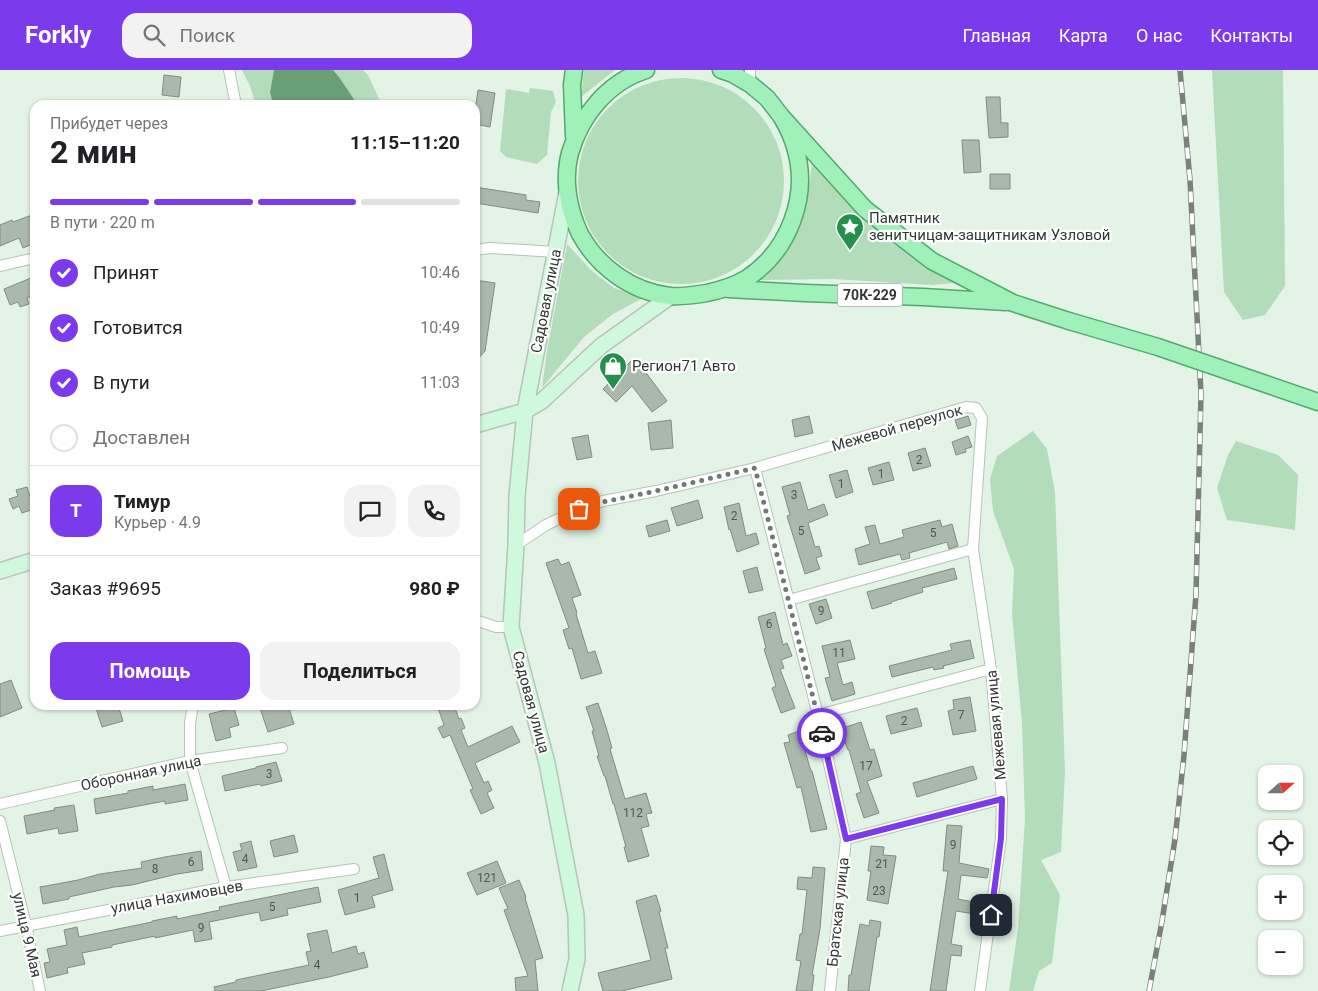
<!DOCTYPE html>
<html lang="ru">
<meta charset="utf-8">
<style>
:root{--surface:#fff;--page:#f2f2f2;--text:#202124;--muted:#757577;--line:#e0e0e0;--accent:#7c3aed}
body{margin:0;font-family:Roboto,sans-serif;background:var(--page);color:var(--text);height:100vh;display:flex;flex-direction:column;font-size:19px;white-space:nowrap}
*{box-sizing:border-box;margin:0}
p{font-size:16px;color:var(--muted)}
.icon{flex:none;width:28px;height:28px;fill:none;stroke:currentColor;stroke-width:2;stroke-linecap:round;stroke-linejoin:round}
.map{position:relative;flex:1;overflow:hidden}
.sheet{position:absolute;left:30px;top:30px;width:450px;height:610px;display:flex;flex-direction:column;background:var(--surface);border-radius:15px;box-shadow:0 1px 4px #0004}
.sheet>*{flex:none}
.needle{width:32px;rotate:69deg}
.fabs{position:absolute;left:1258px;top:695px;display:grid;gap:10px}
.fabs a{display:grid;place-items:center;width:45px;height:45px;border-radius:10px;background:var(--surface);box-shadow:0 1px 4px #0004;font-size:25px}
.pin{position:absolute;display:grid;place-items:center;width:42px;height:42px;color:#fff;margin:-21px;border-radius:10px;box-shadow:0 2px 8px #0006}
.courier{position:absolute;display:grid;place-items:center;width:50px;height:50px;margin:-25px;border:4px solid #7c3aed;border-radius:50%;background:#fff;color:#222;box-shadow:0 1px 6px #0007}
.head em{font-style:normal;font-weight:700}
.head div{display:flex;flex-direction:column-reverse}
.head{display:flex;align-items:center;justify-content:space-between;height:85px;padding:0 20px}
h1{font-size:32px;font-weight:700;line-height:38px}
.bar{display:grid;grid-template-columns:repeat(4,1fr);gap:8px 5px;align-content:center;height:60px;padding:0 20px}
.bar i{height:6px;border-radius:4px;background:var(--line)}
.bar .on{background:var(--accent)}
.bar p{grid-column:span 4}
.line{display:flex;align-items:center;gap:12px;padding:0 20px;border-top:1px solid var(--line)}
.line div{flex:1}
.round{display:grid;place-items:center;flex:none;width:52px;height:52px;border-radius:15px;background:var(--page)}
ol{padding:0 20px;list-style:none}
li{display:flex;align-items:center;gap:15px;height:55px}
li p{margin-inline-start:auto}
li .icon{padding:5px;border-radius:50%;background:var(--accent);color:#fff;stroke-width:4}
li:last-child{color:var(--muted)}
li i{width:28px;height:28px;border:2px solid var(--line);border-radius:50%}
.cta{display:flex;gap:10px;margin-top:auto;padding:10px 20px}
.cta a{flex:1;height:58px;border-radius:15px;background:var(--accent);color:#fff;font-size:20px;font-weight:700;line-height:58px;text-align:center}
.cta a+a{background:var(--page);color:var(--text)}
header{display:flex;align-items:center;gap:30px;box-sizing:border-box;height:70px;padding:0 25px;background:var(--accent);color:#fff}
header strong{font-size:24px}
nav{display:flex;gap:28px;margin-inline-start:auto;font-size:18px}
.search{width:350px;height:45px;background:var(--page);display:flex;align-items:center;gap:12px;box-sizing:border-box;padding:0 18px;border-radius:15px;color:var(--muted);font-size:19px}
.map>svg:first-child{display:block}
.green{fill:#b3dcbb}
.water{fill:#699f75}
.building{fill:#abb9ad;stroke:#7f8d82}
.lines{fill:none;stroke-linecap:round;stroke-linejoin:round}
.street-casing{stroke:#b5c4b8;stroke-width:12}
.secondary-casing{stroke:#b5c4b8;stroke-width:18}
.primary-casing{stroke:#51aa6c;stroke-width:19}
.street{stroke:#fff;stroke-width:10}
.secondary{stroke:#d0f8dc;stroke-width:15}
.primary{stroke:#a0f1b9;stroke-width:16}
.rail-casing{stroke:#788279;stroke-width:5.5}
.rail{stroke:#fff;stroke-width:4;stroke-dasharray:11;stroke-linecap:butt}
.primary-bridge-casing{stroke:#51aa6c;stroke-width:19;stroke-linecap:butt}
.primary-bridge{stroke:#a0f1b9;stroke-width:16}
.done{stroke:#707972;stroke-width:5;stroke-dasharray:0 9}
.route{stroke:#7c3aed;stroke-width:6}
.labels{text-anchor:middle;stroke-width:4.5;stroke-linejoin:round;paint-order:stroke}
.number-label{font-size:12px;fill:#505852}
.shield{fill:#fff;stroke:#707470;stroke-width:1}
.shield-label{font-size:14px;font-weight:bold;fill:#323833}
.poi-label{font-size:15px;fill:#323833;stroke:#fff;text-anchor:start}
.street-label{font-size:15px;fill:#323833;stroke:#fff}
</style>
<header>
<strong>Forkly</strong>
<div class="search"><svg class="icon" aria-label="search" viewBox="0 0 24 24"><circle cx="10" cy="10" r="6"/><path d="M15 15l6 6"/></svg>Поиск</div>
<nav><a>Главная</a><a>Карта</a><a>О нас</a><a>Контакты</a></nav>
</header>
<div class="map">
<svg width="1318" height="921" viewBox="0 0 1318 921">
<rect width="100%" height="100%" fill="#e3f3e6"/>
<path class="green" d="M242,0h32l-4,22 3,13h-17l-6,-19z
M333,0h30l5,5 14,30h-24l-19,-28z
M584,0h31l-34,27z
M1212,0h71l2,216 -20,29 -22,5 -19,-28z
M578 111a103 103 0 1 1 206 0a103 103 0 1 1-206 0Z
M530,18l23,3 3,11 -5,10 -4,43 -10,9 -31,-7 -6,-6 6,-62 23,4z
M812,94l31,34 41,39 70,46 -22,2 -99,-6 -77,1 30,-27 20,-46z
M567,174l24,26 23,18 29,10 -30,16 -29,23 -42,51 5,-37z
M1033,361l14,18 8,43 10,279 -4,81 -20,8 19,35 -8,68 -13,8 -6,20h-24l9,-63 7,-109 -3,-96 -10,-110 2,-44 -21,-58 -3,-32 7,-23z
M1236,371l42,14 20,20 -3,55 -68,-10 -10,-32 11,-33z"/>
<path class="water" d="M274,0h59l6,7 19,28h-85l-3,-13z"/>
<path class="building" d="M164,5l17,2 -2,20 -17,-2z
M478,20l17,3 -5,34 -15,-3v-13z
M986,27h14l1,26h7v14l-19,1z
M962,70h17l2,32 -17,1z
M990,104h20v15h-20z
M475,117l51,8v5l14,2 -2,11 -63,-10z
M35,144v29l-12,5 -4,-10 -19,8v-21l12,-5 1,2z
M31,208l4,11v6l-8,3 2,6 -9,3 -2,-5 -8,3 -6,-16z
M475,210l20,3 -10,68 -10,11z
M632,290l15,14 20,27 -15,11 -20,-26 -16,16 -13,-13z
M809,346l4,17 -18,4 -3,-17z
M968,346l3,9 -13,4 -3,-9z
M671,350l2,28 -22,2 -3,-27z
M588,365l4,22 -15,3 -5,-22z
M968,366l4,11 -7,2 1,3 -10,3 -4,-13z
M925,378l6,18 -18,5 -5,-18z
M889,392l5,18 -21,5 -5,-17z
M847,400l6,22 -17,6 -7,-23z
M800,412l8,28 16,-6 4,11 -20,8 7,24 4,-1 3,10 -6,2 4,11 -15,5 -18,-58 3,-1 -8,-28z
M27,417l7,22 -12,4 -3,-7 -6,3 -4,-10 9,-3 -2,-6z
M698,430l5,18 -26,8 -6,-18z
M739,433l7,33 10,-3 3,11 -22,8 -7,-23 -1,1 -5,-23z
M667,450l3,11 -21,6 -3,-11z
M940,450l2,7 10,-3 6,22 -9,3 -2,-7 -38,11 1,5 -8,2 -2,-6 -41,11 -4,-16 15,-5 -5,-17 10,-2 5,19 24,-7 -2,-7z
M558,489l3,6 8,-3 12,33 -9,3 5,15 -1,1 12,39 7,-2 7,22 -21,6 -9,-31 -3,1 -6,-19 6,-2 -23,-65z
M757,497l6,23 -14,3 -6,-22z
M954,498l3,11 -35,9 1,4 -32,10 1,1 -20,6 -5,-17z
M826,529l6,19 -16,6 -7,-20z
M775,542l8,33 4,-2 5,13 -11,4 3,8 -4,1 15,39 -14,5 -9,-25 4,-2 -12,-37 2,-1 -8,-31z
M850,570l5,19 -18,4 6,22 9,-3 3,12 -23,7 -7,-23 5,-1 -8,-31z
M970,570l4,18 -31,8 1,2 -10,2 -1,-3 -41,10 -3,-11 63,-16 -2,-6z
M11,610l11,28 -22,9v-33z
M970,627l6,34 -23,4 -5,-24 6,-2 -1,-9z
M598,633l8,24 6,21 -2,1 15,50 21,-6 6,20 -6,1 3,12 -8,2 8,28 -21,6 -4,-15h2l-12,-43h-1l-8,-28h-1l-7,-20h2l-7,-25h2l-8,-24z
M95,635h23l5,16 -21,6z
M269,635h19l6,19 -26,8 -8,-24z
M437,635h17l5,14 2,-1 4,10 -4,2 7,17 44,-21 8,16 -45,21 9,20 4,-2 4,9 -5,3 7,15 -13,6 -11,-24 3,-1 -23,-54 -7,3 -5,-10 6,-3z
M234,638l5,17 -10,3 2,9 -15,4 -7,-27z
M917,638l5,18 -31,8 -5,-18z
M861,652l9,28 4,-1 8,27 -15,5 12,32 -15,5 -8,-24 5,-2 -12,-42h-1l-8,-21z
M799,661l12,40h1l15,58 -16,3 -10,-45 -4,1 -13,-45 6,-1 -2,-7z
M276,692l6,19 -21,5 -1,-2 -35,7 -3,-15 34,-8v-1z
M973,696l4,13 -60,18 -4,-14z
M185,714l3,16 -23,4v-3l-69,13 -2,-15 34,-6v-2l25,-5v4z
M74,735l4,26 -19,3 -1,-6 -31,6 -3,-18 31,-6 -1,-2z
M947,755l15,1 -3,37 30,6 -2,9 -26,-3 -3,24 25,5 -2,11 -25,-4 -5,33 11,2 -1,10 -10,-1 -5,36h-16l18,-120h-5z
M294,765l4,17 -24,5 -4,-16z
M251,771l6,26 -19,4 -5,-19 9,-2 -2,-6z
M871,776l13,1 -1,8 13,1 -8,48 -21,-4 4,-29h-3z
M201,781l2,19 -26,4 -45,11 -18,2 -45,10v2l-26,5 -3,-17 38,-7 22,-6 42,-6 -1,-6 24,-5z
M384,784l9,36 -21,6 3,11 -30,8 -7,-25 41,-12 -6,-21z
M497,791l9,22 -29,12 -10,-22z
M813,797l12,1 -5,61 -8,46h2l-2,16h-16l5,-30 -5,-1 4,-26h2l5,-44 -10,-1 1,-12 14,1z
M519,810l7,17 -1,1 18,60 -8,2 3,31h-22l-1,-13 13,-2 -24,-66 4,-1 -9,-21z
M318,817l3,15 -34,7 1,6 -27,6 -2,-9 -50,10 3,17 -17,3 -2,-12 -38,8v-2l-43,9v2l-30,6 3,11 -18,4 1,5 -21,5 -3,-15 6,-1 -3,-13 20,-4 -3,-15 13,-3 2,10 73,-15v-1l25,-5v3l43,-9 -1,-3z
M656,825l5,16 -2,1 9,36h-3l7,31 -50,12h-19l-5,-18 53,-13 -15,-59z
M870,850l11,2 -2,15h-2l-8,54h-21l1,-16h2l9,-51 9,2z
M327,860l5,23 24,-7 2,8 6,-2 4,15 -39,10 -68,14h-46l-1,-4 22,-5v-2l73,-15 -3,-13 5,-1 -4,-17z"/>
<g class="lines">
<g class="street-casing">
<path id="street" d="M229,0l7,35
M750,14v-14
M475,180l15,-2 66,4
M0,196l35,-8
M755,398l211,-61 10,1 6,10 -9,131 -184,51
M516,475l30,-20 33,-16 24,-8 53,-10 99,-23 63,247 28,124 -16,152
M973,479l18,120 11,130 -1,39 -21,153
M475,550l21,7h15
M193,635l-3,18v38l36,126
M818,645l173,-46
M0,734l190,-43 92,-13
M0,751l26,104 14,66
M846,769l156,-40
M0,861l226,-44 128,-18"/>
</g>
<g class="secondary-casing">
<path id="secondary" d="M567,122l-42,219 -8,85 -1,49 -5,82 36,136 29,152 1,44 -7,32
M475,355l50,-14 17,-10 59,-55 70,-50
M0,501l35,-11"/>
</g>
<g class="primary-casing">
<path id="primary" d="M646,0c-38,12 -65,45 -76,83 -7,26 -2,56 10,81 18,33 52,58 90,62 12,1 25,-1 37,-3 14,-3 27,-7 39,-14 43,-28 64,-83 49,-132 -3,-11 -8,-21 -14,-31
M721,0l12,4 17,10 17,14 14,18 84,93 67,52 81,42 56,18
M574,66l-2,-51 2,-15
M728,219l77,4 118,4 83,5
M1257,311l61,21"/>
</g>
<use href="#street" class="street"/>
<use href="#secondary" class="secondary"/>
<use href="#primary" class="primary"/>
<g class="rail-casing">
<path id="rail" d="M1149,921l13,-70 13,-82 9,-84 12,-161 5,-200 -11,-214 -10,-110"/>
</g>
<use href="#rail" class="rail"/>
<g class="primary-bridge-casing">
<path id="primary-bridge" d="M1069,251l89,26 99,34"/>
</g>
<use href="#primary-bridge" class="primary-bridge"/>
</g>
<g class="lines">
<path class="done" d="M579,439l24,-7 53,-11 99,-23 67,265"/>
<path class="route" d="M822,663l24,106 156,-40 -1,39 -10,77"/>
</g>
<defs>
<g id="sight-pin" transform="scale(1.4375)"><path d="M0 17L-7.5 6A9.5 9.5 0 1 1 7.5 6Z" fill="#21914b" stroke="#fff"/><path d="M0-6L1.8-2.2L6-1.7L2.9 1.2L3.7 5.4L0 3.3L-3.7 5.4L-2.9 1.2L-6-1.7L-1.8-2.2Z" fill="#fff"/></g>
<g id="shop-pin" transform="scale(1.4375)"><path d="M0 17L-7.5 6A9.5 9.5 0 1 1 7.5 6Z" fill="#21914b" stroke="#fff"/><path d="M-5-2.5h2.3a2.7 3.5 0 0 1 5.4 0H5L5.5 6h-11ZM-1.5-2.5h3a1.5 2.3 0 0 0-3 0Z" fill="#fff"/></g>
</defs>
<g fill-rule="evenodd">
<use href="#sight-pin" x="850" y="157"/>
<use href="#shop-pin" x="613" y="296"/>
</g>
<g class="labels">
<g class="number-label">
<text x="919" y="394">2</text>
<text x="881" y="408">1</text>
<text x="841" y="418">1</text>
<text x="794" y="429">3</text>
<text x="734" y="450">2</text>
<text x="801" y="465">5</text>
<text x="933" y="467">5</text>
<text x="821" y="545">9</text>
<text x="769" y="558">6</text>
<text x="839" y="587">11</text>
<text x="961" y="649">7</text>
<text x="904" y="655">2</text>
<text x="866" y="700">17</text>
<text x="269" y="708">3</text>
<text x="633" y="747">112</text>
<text x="953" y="779">9</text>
<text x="245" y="793">4</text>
<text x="191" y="796">6</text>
<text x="882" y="798">21</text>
<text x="155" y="803">8</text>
<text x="487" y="812">121</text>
<text x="879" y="825">23</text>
<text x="357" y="832">1</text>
<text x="272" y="841">5</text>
<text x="201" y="862">9</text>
<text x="317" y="899">4</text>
</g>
<rect class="shield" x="837.5" y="213.5" width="65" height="23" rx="4"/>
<g class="shield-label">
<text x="870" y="230">70К-229</text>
</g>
<g class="poi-label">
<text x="869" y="153">Памятник<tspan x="869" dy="17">зенитчицам-защитникам Узловой</tspan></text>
<text x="632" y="301">Регион71 Авто</text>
</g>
<g class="street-label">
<text transform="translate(546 231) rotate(-79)" y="5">Садовая улица</text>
<text transform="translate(897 358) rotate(-16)" y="5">Межевой переулок</text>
<text transform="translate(531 632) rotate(75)" y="5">Садовая улица</text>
<text transform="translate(996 655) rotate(-95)" y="5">Межевая улица</text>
<text transform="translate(141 703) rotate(-12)" y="5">Оборонная улица</text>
<text transform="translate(177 827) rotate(-10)" y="5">улица Нахимовцев</text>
<text transform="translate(838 842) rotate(-84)" y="5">Братская улица</text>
<text transform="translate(27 865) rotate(77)" y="5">улица 9 Мая</text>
</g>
</g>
</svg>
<div class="fabs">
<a><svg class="needle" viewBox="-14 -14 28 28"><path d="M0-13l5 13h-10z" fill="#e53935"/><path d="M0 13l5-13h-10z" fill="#757577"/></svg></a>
<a><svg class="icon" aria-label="locate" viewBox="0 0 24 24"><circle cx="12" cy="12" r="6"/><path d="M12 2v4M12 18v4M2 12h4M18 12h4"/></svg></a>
<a>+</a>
<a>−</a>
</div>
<div class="pin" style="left:579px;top:439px;background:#ea580c"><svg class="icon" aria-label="bag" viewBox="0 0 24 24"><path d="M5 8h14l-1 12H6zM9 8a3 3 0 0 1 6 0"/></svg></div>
<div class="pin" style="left:991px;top:845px;background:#1f2937"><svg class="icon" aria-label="home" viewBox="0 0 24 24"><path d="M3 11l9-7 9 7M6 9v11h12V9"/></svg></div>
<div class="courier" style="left:822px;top:663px"><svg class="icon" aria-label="car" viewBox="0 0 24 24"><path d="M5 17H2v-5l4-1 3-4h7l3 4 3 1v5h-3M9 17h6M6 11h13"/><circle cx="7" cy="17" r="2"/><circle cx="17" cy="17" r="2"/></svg></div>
<section class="sheet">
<div class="head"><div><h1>2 мин</h1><p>Прибудет через</p></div><em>11:15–11:20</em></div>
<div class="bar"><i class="on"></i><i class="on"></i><i class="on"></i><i></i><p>В пути · 220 m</p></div>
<ol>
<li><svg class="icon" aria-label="check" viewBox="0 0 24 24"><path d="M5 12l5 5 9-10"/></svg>Принят<p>10:46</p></li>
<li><svg class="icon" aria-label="check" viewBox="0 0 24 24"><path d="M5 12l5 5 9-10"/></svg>Готовится<p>10:49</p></li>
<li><svg class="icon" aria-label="check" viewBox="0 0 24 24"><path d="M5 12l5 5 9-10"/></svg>В пути<p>11:03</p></li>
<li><i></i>Доставлен</li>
</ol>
<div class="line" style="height:90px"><b class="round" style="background:var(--accent);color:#fff">Т</b><div><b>Тимур</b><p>Курьер · 4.9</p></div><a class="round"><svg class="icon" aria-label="chat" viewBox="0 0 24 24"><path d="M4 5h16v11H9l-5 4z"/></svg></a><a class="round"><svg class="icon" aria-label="phone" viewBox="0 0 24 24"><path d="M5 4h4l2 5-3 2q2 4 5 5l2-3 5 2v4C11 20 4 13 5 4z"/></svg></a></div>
<div class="line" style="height:65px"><div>Заказ #9695</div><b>980 ₽</b></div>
<div class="cta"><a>Помощь</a><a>Поделиться</a></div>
</section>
</div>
